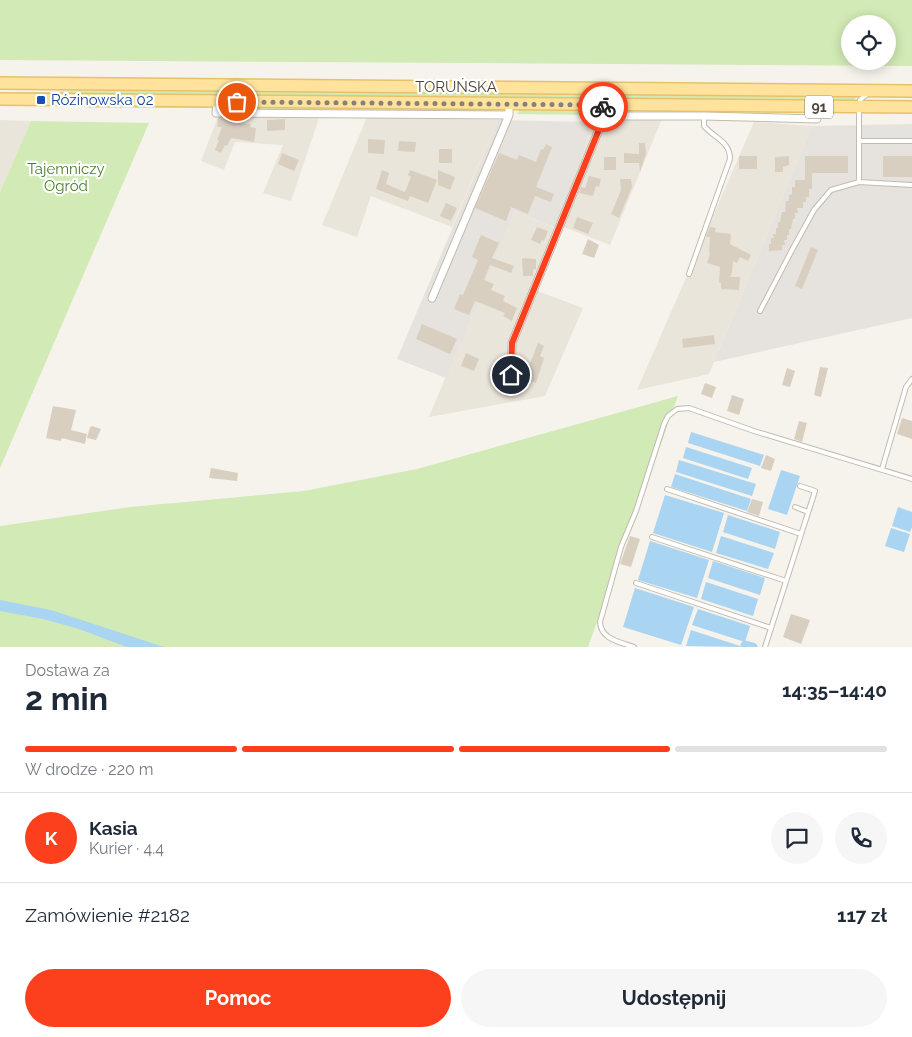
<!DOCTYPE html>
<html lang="pl">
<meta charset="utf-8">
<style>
:root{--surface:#fff;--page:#f6f6f7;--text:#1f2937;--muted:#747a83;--line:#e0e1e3;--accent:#fc3f1d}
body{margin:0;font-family:Raleway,sans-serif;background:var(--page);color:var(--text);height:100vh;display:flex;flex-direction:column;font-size:19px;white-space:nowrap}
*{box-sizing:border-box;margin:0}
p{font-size:16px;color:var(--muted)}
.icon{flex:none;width:28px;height:28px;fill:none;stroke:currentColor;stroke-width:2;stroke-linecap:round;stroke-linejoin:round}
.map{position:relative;height:647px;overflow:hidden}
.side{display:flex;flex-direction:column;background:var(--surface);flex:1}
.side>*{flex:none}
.controls{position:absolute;left:841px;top:15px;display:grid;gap:10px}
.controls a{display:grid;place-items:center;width:55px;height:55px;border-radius:50%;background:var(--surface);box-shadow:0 2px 12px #0003;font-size:25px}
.pin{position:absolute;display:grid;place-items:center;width:42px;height:42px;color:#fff;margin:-21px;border:2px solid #fff;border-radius:50%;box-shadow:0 1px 5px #0007}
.courier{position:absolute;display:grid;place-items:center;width:50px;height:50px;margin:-25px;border:4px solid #fc3f1d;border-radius:50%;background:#fff;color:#222;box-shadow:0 1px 6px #0007}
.overview em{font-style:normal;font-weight:700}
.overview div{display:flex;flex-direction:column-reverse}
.overview{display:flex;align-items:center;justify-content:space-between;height:85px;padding:0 25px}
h1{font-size:32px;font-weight:700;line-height:38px}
.bar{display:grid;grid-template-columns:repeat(4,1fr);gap:8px 5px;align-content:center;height:60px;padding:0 25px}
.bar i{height:6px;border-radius:4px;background:var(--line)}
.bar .current{background:var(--accent)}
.bar p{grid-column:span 4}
.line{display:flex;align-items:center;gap:12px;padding:0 25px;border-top:1px solid var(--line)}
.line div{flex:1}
.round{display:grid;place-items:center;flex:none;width:52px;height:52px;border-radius:26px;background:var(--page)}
.cta{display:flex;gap:10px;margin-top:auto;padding:10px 25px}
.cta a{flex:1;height:58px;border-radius:30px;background:var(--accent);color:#fff;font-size:20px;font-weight:700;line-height:58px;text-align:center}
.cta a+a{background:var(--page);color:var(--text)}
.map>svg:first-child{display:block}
.residential{fill:#eae5da}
.industrial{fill:#e6e2dd}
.green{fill:#d2eab5;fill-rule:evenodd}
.water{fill:#a9d4f2}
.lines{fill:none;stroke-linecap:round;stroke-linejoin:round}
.canal{stroke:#a9d4f2;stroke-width:9}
.building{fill:#d8cfc1}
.lane-casing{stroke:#c2bbae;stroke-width:6}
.street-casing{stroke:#c2bbae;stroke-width:9}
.primary-casing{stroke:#e6c16a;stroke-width:14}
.lane{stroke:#fff;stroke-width:4}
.street{stroke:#fff;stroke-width:7}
.primary{stroke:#ffe39c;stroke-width:11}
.done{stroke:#878178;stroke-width:5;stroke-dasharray:0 9}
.route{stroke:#fc3f1d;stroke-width:6}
.transit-dot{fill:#1a4fb4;stroke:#fff;stroke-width:2}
.labels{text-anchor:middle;stroke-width:4.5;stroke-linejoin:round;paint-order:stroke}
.shield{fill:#fff;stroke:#817c74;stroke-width:1}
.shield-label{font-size:14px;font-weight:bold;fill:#4b4439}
.street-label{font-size:15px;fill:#4b4439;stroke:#fff}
.transit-label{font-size:15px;fill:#164399;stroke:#fff;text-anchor:start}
.park-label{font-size:15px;fill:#4a7f2a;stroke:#fff}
</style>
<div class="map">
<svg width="912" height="647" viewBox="0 0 912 647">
<rect width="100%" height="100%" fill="#f6f3ec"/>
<path class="residential" d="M219,114l100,4 -28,83 -28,-8 20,-48 -48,-3 -11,28 -23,-9z
M367,117l131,3 -46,107 -81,-31 -14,41 -35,-12z
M662,119l-52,126 -49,-19 -26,64 48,18 -38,88 -116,21 86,-206 42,18 36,-107z
M0,120l31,1 -31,71z
M754,122l58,4 -103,248 -72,16z"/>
<path class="industrial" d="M498,120l95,2 -35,107 -43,-18 -69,167 -49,-19z
M912,124v194l-198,44 98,-236z"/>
<path class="green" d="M0,0h912v66l-912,-6zM850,24h38v37h-38z
M91,89l767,6 -5,6 -853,-7v-2h50z
M90,105l116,1 4,2h-124z
M222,107l276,2v1l-1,2 -274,-2 -2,-2z
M520,109l77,1v1l-1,2 -7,2 -72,-1z
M31,121l118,2 -149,345v-276z
M678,396l-90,251h-588v-121l130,-19 174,-16 113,-22z"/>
<path class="water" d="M691,432l73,23 -4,11 -72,-23z
M686,447l66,21 -4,11 -65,-21z
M679,460l77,24 -4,12 -76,-24z
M781,470l19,6 -13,39 -19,-6z
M675,474l76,25 -4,12 -76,-24z
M665,495l59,18 -12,39 -59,-19z
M898,507l14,5v15l-2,5 -18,-6z
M728,515l52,17 -5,17 -52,-17z
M891,528l19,6 -6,18 -19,-6z
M721,536l53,17 -6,16 -52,-16z
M650,541l59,19 -12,38 -59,-18z
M713,561l52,17 -5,17 -52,-17z
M706,582l52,17 -5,17 -52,-17z
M635,588l59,19 -13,38 -58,-18z
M0,600l51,10 113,37h-37l-51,-19 -33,-9 -43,-8z
M698,609l52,17 -5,16 -53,-17z
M691,630l52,17 -57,-1z"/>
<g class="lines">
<path class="canal" d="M745,645l8,2"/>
</g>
<path class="building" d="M218,118h17v5l16,1 -1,3 6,1 -2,14 -23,-4 -4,8 -2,-1 -4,8 -6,-3 4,-10h-2l5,-13h-5z
M285,119v11l-18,1v-11z
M368,139l17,1 -1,14 -16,-1z
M399,141l17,1 -1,10 -17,-1z
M639,143h6l1,11 -6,18 -1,-9h-15v-10l15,1z
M546,144l6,3 -16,40 18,7 -3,8 -16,-6 -7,18 -17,-7 -5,14 -31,-13 24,-55 18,7 2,-5 17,7 5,-13 2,1z
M439,149h13v14h-13z
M282,153l17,7 -5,11 -16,-7z
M739,156h18v13h-18z
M789,156v9l-6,2v5h-8v-15z
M805,156h43v17h-36v16h-3v8h-3v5h-3v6h-6l1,5h-3v6h-2l-2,10h-2v6h-2v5h-3l1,5h-3v5l-13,1v-7h2v-6h3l-1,-4h3v-6h2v-6h2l2,-10h3l1,-11h3v-6l3,-1v-7h3v-7h10z
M883,156h29v21h-29z
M604,157h12v13h-12z
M382,170l7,3 -3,11 19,8 6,-15 -3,-2 2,-5 27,10 -9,23 -18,-7 -2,5 -32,-12z
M438,170l17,7 -5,13 -12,-5z
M589,176l12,3 -2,8 -3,-1 -3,10 -14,-3 2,-6 4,1z
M620,179h11l1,8 -13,31 -8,-4 10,-24z
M446,203l11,5 -6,13 -11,-5z
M577,217l16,6 -5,11 -15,-6z
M537,227l11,4 -4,10 -2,-1 -2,4 -9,-4z
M710,227l6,1 -1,4 16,2 -1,10 21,11 -3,6 -8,-4 -3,6 -4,-2 -1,12 -2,4h10l-1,13 -18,-1v-6h-2l1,-16 -13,-4 3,-10h-1l1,-16h-4z
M481,235l18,8 -7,15 22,8 -3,7 -21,-8 -6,15 10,4 -3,6 14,6 -2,5 14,7 -5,13 -9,-5 2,-3 -30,-12 -6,14 -15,-6 6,-15 3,1 15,-35 -6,-3z
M588,239l11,6 -5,13 -12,-4z
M811,247l7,3 -16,39 -7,-3z
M522,258l14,1v10l-3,1v6h-10z
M422,324l35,15 -7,15 -34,-15z
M714,335l1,9 -32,4 -1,-9z
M538,343l6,3 -4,10 4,2 -8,25 -15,-6 2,-7 2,1 2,-5h2z
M466,353l13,6 -5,12 -13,-5z
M820,367l8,1 -7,29 -7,-2z
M787,368l8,3 -5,16 -8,-2z
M705,383l11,4 -4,11 -11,-4z
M732,395l12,4 -5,16 -12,-4z
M53,406l23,4 -5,20 16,4 -2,10 -23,-6 -1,3 -15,-3z
M902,418l10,3v18l-15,-5z
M799,421l8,2 -5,19 -8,-3z
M92,426l9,3 -5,11 -9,-2 3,-11z
M766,455l9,4 -4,12 -10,-3z
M211,468l27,5 -1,8 -28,-3z
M752,499l11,3 -4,14 -12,-4z
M630,536l10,3 -9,28 -11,-3z
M791,614l19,6 -9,24 -18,-7z"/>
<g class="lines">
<g class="lane-casing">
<path id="lane" d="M859,141h53
M859,182l53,3
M689,274l41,-115c0,-18 -16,-21 -26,-33v-10
M760,311l32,-61 22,-40 17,-20 28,-8v-75l1,-7 7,-6
M882,469l24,-82 6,-8
M667,489l134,45
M795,507l13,5
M652,537l134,44
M636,583l135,45
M634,647c-13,-5 -33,-7 -34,-25l21,-75 15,-36 28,-87 4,-8 9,-7 12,-1 65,23 158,48
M765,647l50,-156 -15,-5"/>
</g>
<g class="street-casing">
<path id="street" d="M217,102l-1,11 293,2v-11
M589,116h115l113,3
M432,298l77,-183
M511,388l1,-45 86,-211 6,-27"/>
</g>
<g class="primary-casing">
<path id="primary" d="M0,83l912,8
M0,99l912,8"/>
</g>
<use href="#lane" class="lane"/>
<use href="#street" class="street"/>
<use href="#primary" class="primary"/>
</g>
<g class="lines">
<path class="done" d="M237,102l367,3 -1,2"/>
<path class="route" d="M511,375l1,-32 86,-211 5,-25"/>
</g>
<rect class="transit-dot" x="36" y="95" width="10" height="10" rx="2.5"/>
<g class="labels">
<rect class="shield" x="805" y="95.5" width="28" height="23" rx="4"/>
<g class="shield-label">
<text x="819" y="112">91</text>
</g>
<g class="street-label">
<text x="456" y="92">TORUŃSKA</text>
</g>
<g class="transit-label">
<text x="51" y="105">Rózinowska 02</text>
</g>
<g class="park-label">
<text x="66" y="174">Tajemniczy<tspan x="66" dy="17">Ogród</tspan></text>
</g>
</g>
</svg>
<div class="controls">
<a><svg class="icon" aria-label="locate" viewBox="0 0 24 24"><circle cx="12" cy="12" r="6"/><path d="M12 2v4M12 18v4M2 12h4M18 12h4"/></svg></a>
</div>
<div class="pin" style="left:237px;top:102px;background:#ea580c"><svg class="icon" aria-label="bag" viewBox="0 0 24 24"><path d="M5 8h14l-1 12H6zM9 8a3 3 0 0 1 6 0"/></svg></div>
<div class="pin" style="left:511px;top:375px;background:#1f2937"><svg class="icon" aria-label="home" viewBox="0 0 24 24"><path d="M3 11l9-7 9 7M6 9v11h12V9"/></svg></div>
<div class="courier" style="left:603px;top:107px"><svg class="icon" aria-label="bike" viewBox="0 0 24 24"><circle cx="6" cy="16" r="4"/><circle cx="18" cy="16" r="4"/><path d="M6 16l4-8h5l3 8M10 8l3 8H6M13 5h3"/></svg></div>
</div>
<section class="side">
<div class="overview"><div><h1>2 min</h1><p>Dostawa za</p></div><em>14:35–14:40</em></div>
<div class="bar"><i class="current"></i><i class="current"></i><i class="current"></i><i></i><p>W drodze · 220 m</p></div>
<div class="line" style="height:90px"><b class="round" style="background:var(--accent);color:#fff">K</b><div><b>Kasia</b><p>Kurier · 4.4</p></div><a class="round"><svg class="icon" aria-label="chat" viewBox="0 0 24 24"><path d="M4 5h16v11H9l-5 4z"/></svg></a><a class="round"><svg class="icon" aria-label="phone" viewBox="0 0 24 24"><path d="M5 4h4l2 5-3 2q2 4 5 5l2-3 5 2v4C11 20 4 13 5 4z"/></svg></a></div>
<div class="line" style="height:65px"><div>Zamówienie #2182</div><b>117 zł</b></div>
<div class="cta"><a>Pomoc</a><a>Udostępnij</a></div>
</section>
